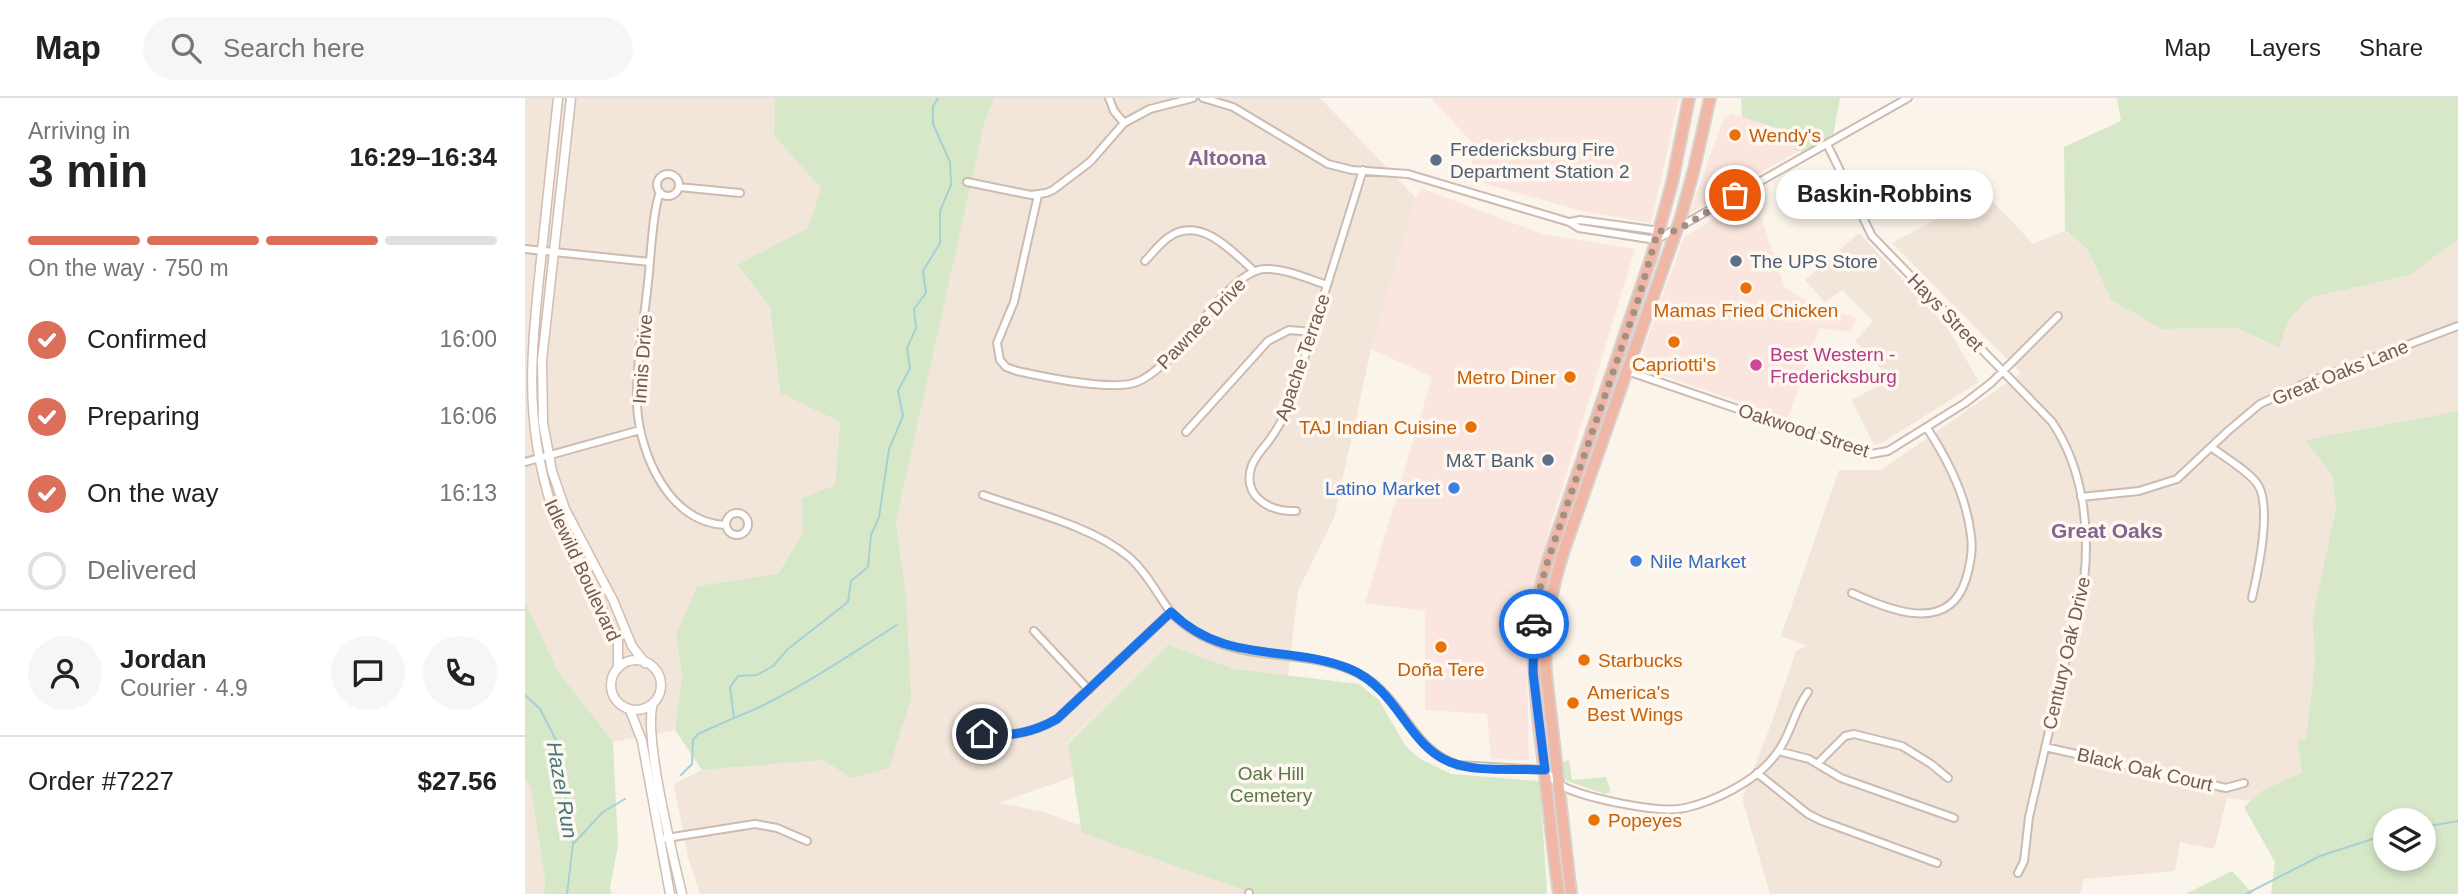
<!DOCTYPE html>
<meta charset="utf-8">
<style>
:root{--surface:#fff;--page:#f6f6f6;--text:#222;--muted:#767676;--line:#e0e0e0;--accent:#db6f5a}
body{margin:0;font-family:Helvetica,sans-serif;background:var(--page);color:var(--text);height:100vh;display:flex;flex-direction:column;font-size:26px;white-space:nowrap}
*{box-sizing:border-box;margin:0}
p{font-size:23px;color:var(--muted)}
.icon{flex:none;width:38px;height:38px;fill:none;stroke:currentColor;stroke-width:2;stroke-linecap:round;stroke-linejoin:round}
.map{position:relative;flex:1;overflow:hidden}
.side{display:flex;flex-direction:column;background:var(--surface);width:525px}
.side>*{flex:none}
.tools{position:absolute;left:1848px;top:710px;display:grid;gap:14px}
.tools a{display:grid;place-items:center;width:63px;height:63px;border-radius:50%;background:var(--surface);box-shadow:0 4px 10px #0003;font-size:35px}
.pin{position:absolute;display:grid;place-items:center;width:60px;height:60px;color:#fff;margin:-30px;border:4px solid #fff;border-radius:50%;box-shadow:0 2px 7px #0007}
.courier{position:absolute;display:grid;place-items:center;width:70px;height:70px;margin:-35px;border:5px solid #1a73e8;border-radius:50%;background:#fff;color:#222;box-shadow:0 2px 9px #0007}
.bubble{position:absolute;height:49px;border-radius:24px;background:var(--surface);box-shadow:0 4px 10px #0003;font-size:23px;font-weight:700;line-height:49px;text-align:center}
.summary em{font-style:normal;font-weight:700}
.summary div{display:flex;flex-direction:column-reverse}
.summary{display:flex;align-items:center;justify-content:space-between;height:119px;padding:0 28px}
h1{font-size:46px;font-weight:700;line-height:52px}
.bar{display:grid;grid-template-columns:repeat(4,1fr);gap:10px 7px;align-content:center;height:84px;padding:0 28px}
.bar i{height:9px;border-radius:5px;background:var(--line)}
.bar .current{background:var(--accent)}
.bar p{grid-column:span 4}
.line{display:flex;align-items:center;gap:18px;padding:0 28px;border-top:2px solid var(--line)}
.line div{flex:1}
.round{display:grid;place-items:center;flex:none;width:74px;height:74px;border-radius:37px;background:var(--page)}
ol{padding:0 28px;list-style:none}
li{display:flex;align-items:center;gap:21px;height:77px}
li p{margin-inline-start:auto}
li .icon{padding:7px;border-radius:50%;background:var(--accent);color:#fff;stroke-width:4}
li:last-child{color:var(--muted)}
li i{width:38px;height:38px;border:4px solid var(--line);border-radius:50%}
header{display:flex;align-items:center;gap:42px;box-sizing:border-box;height:98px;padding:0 35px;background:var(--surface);border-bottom:2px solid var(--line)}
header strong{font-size:33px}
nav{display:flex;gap:38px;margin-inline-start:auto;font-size:24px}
.search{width:490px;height:63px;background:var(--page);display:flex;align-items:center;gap:18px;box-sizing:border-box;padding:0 24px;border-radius:38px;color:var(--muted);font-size:26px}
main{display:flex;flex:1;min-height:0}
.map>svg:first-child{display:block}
.residential{fill:#f2e5d9}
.commercial{fill:#fae6df}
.green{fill:#d7e8c9;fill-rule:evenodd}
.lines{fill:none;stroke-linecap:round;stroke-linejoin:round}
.stream{stroke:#a7d0d5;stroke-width:2}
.street-casing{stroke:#cdbbb1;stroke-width:10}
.secondary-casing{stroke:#d1bdb1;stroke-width:11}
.highway-casing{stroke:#d8d1ce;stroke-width:14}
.street{stroke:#fff;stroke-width:6}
.secondary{stroke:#fff;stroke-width:8}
.highway{stroke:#f0b6a6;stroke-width:10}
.done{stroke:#a39085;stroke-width:7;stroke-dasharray:0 12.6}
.route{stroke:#1a73e8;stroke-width:9}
.food-dot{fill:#e8710a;stroke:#fef8f0;stroke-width:2.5}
.service-dot{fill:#5c6f8a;stroke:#fef8f0;stroke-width:2.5}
.hotel-dot{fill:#d1479c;stroke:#fef8f0;stroke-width:2.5}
.shop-dot{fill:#3f7fe0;stroke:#fef8f0;stroke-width:2.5}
.labels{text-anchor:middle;stroke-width:7;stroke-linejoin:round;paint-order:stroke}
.food-label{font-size:19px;fill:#c56008;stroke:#fef8f0;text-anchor:start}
.service-label{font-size:19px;fill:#4e5e75;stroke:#fef8f0;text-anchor:start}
.street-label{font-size:19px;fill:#745a4f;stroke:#fef8f0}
.hotel-label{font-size:19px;fill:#b23c85;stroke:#fef8f0;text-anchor:start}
.shop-label{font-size:19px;fill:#366cbe;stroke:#fef8f0;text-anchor:end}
.park-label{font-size:19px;fill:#597848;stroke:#fef8f0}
.neighbourhood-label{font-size:21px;font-weight:bold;fill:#806790;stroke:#fef8f0}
.water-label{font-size:21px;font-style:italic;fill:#47787f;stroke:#fef8f0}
</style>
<header>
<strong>Map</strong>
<div class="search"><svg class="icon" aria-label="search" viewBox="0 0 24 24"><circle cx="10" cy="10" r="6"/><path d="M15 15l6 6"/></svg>Search here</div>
<nav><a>Map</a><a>Layers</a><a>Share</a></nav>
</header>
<main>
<section class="side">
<div class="summary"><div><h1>3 min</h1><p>Arriving in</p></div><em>16:29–16:34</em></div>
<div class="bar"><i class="current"></i><i class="current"></i><i class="current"></i><i></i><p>On the way · 750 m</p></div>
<ol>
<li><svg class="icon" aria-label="check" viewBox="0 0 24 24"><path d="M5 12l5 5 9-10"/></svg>Confirmed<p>16:00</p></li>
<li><svg class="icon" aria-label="check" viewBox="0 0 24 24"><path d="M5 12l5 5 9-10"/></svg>Preparing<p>16:06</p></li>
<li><svg class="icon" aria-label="check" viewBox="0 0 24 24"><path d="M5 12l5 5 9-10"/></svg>On the way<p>16:13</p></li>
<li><i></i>Delivered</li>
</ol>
<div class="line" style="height:126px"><a class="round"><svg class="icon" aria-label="person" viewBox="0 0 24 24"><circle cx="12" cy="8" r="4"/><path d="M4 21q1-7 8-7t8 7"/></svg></a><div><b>Jordan</b><p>Courier · 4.9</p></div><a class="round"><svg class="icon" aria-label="chat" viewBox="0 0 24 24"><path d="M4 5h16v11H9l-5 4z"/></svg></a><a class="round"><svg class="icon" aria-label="phone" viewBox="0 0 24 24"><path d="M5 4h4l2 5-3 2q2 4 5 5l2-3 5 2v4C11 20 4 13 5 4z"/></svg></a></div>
<div class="line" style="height:91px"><div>Order #7227</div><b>$27.56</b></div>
</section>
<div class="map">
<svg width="1933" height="796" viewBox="0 0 1933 796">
<rect width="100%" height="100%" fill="#fbf4ea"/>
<path class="residential" d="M0,0h250l-1,38 47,52 -13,40 -71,38 33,41 10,86 60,29 -5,63 -33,13 1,33 -25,43 -81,12 -21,49 6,42 -7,53 -62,12 -55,-71 -33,-69z
M469,0h326l96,100 -45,151 -37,169 -36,73 -10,85 -54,-7 -66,-24 -100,98 5,34 -75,26 42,8 235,83h-575l-12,-37 -14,-73 28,-14 121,-10 28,18 55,-182 -10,-74 88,-397z
M1460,95l48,51 32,-13 23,19 23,50 51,29 75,-1 41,20 10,-27 21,-23 101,-23 48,-36v172l-153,29 27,35 4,33 -24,111 3,41 -9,81 -8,-1 4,34 -39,16 -13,11 -23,-3 -13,51 -34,-7 -5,29 -91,8 -4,15h-310l-28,-96 28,-71 26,-76 11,-5 -26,-10 58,-166h42l140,-97 -129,-130z
M1334,135l88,94 32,55 -94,59 -11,4 -22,-45 39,-21 -36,-38 18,-20 -31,-31 -17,12 -20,-22z
M0,681l6,9 14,92 -1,14h-19z"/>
<path class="commercial" d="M906,0h248l-28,125 -69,-12 -114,-32 8,-32z
M1206,15l64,22 -1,15 3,2 -108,62 34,-94z
M896,90l121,46 93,15 -87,285 -22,91 3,135 -38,-1 -4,-45 -62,-4v-99l-60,-8 67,-226 -61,-28 45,-151z
M1229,97l30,91 15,11 57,21 -5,14 -32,-4 -31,90 -151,-51 47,-130z"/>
<path class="green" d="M250,0h219l-10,27 -88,397 10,74 5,103 -22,69 -38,10 -28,-18 -121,10 -27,-40 7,-53 -6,-42 21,-49 81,-12 25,-42 -1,-34 33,-13 5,-63 -60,-29 -10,-86 -33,-42 71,-37 13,-40 -47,-52z
M1216,0h99l-7,37 -30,17 -9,-2 1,-16 -53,-17z
M1592,0h341v141l-48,36 -101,23 -21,23 -9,27 -42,-20 -75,1 -51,-29 -23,-50 -23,-20 -1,-83 57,-26z
M1933,313v483h-187l4,-32 -31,-55 19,-17 39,-17 -5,-34 9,1 9,-80 -3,-41 24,-111 -4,-33 -27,-35zM1860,723h39v38h-39z
M0,504l33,69 55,71 5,103 -8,43 2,6h-68l1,-14 -14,-92 -6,-9z
M643,547l66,24 125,15 20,16 26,45 14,13 32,16 89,7 7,113h-292l-173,-61 -14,-89z
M1044,662l3,20 34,-3 4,12 -1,4 -4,1 -38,-13 -3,-5 -2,-14z
M1707,773l21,23h-68z"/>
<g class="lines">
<path class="stream" d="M0,597l15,14 16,31 17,104 -6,50
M209,620c55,-21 113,-62 163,-93
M156,677l11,-11 1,-24 5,-6 36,-16 -4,-31 8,-11 19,-1 16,-9 15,-17 60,-47 3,-21 17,-14 3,-32 8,-18 10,-68 14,-33 -5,-25 12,-23 -3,-20 9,-20 -2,-19 12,-16 -3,-22 17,-28v-32l11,-26 -1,-23 -17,-38v-18l5,-8
M1899,729l34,-6
M49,745l29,-31 22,-13
M1721,796l74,-38 65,-21"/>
<g class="street-casing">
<path id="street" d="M584,0l5,13 10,12
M678,0l30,9 95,57 24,6 56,4 161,48 10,6 77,12 252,-142
M1302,46l45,92 180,186c31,46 38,105 32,159l-55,236 -5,44 -6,12
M132 87a11 11 0 1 1 22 0a11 11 0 1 1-22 0Z
M442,84l64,13 15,-2 7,-3 37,-28 34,-39 26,-14 43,-11
M154,89l61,6
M135,94c-8,21 -9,66 -12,90 -4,40 -12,81 -11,122 2,50 32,119 89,121
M513,97l-24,107 -17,41 3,17 6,7 11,4c27,6 91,19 117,12 43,-13 92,-113 131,-114 20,-1 43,10 62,16
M1045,124l10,-2 80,11
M0,151l125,13
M620,163c8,-8 15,-18 24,-24 31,-22 63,14 85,34
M1102,273l236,81 8,2 17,-3 77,-48 26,-20 67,-67
M661,334l82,-91 21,-11 24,2
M1686,349c13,10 39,25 47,38 14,23 0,86 -6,113
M0,364l115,-32
M458,397c45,16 109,31 146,62 16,14 26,33 38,50 10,14 27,25 42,32 48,23 108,10 154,37 41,24 48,73 95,89l87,5c4,4 9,12 15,15 24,13 99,29 125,23 30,-7 69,-26 88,-50 17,-19 20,-46 35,-66
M1556,399l58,-6 38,-12 51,-48 32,-27 46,-21 152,-57
M771,413c-27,1 -55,-15 -44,-46 4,-9 10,-16 16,-23 9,-12 16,-25 22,-38l73,-234
M201 426a11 11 0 1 1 22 0a11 11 0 1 1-22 0Z
M1327,495c37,17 97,42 114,-14 4,-13 7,-29 5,-43 -4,-38 -23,-76 -44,-108
M509,533l55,59
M442,632c33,8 61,6 90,-11l114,-107
M1520,649l181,41 18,-5
M1253,653l31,8 32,19 113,40
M1292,666l28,-28 9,-2 48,12 29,18 17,14
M1232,675l51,41 14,7 115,42
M135,741l95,-15 22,4 30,13
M724,796v-1"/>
</g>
<g class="secondary-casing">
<path id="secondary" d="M33,0c-6,57 -12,114 -18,171 -9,83 -15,148 9,229l69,144v26
M46,0l-29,262 1,63 9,48 13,38 48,91 19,46 13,17
M86 587a25 25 0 1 1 50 0a25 25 0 1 1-50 0Z
M128,605c-10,33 20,153 29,191
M105,612l12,31 28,153"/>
</g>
<g class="highway-casing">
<path id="highway" d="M1034,796c-6,-42 -10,-85 -15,-128 -9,-73 -19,-134 4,-206l104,-305 20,-72 17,-85
M1046,796l-25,-221c-3,-43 5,-83 18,-123l116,-330 14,-51 16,-71"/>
</g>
<use href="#street" class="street"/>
<use href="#secondary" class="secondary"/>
<use href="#highway" class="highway"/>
</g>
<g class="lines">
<path class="done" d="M1009,526l3,-25 11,-39 90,-260 20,-69h18l59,-36"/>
<path class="route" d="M457,636c28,3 50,-1 75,-15l114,-107c54,53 117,32 179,57 49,21 57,76 100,93 28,11 64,6 95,8l-12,-97 1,-49"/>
</g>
<g class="food-dot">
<circle cx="1210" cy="37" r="7"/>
<circle cx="1221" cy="190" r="7"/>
<circle cx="1149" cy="244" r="7"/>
<circle cx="1045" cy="279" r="7"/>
<circle cx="946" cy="329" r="7"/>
<circle cx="916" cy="549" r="7"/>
<circle cx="1059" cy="562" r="7"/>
<circle cx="1048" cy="605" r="7"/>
<circle cx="1069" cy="722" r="7"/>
</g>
<g class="service-dot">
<circle cx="911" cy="62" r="7"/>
<circle cx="1211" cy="163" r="7"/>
<circle cx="1023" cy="362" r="7"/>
</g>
<circle class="hotel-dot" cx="1231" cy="267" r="7"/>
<g class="shop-dot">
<circle cx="929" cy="390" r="7"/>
<circle cx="1111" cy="463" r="7"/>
</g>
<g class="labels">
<g class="food-label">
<text x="1224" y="44">Wendy's</text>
<text x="1221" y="219" text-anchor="middle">Mamas Fried Chicken</text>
<text x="1149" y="273" text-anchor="middle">Capriotti's</text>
<text x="1031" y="286" text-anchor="end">Metro Diner</text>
<text x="932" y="336" text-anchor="end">TAJ Indian Cuisine</text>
<text x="1073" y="569">Starbucks</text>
<text x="916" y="578" text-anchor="middle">Doña Tere</text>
<text x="1062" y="601">America's<tspan x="1062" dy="22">Best Wings</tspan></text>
<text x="1083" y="729">Popeyes</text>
</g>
<g class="service-label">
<text x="925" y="58">Fredericksburg Fire<tspan x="925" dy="22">Department Station 2</tspan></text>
<text x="1225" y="170">The UPS Store</text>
<text x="1009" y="369" text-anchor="end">M&amp;T Bank</text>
</g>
<g class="street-label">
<text transform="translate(1421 214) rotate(46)" y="7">Hays Street</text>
<text transform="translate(676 225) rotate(-46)" y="7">Pawnee Drive</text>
<text transform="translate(777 259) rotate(-71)" y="7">Apache Terrace</text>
<text transform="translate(117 261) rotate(-86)" y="7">Innis Drive</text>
<text transform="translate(1815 274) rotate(-22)" y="7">Great Oaks Lane</text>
<text transform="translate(1279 332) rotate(18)" y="7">Oakwood Street</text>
<text transform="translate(58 472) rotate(65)" y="7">Idlewild Boulevard</text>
<text transform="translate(1541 555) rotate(-77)" y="7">Century Oak Drive</text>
<text transform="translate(1620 671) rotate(13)" y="7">Black Oak Court</text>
</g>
<g class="hotel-label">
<text x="1245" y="263">Best Western -<tspan x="1245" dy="22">Fredericksburg</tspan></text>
</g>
<g class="shop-label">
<text x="915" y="397">Latino Market</text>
<text x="1125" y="470" text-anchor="start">Nile Market</text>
</g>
<g class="park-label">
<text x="746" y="682">Oak Hill<tspan x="746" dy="22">Cemetery</tspan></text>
</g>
<g class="neighbourhood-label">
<text x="702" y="67">Altoona</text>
<text x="1582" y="440">Great Oaks</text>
</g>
<g class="water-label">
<text transform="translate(37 692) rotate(80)" y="7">Hazel Run</text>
</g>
</g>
</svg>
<div class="tools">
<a><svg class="icon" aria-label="layers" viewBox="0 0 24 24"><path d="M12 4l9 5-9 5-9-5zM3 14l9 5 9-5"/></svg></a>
</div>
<div class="pin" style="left:1210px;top:97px;background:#ea580c"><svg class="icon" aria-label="bag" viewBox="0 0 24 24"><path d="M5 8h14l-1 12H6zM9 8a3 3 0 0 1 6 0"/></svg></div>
<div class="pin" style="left:457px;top:636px;background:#1f2937"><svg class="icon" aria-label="home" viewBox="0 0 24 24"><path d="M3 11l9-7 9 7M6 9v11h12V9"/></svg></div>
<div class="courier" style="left:1009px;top:526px"><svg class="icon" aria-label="car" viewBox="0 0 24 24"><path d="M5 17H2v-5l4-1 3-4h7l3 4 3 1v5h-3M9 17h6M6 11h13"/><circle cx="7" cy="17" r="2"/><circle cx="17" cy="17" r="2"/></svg></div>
<div class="bubble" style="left:1251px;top:72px;width:217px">Baskin-Robbins</div>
</div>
</main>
